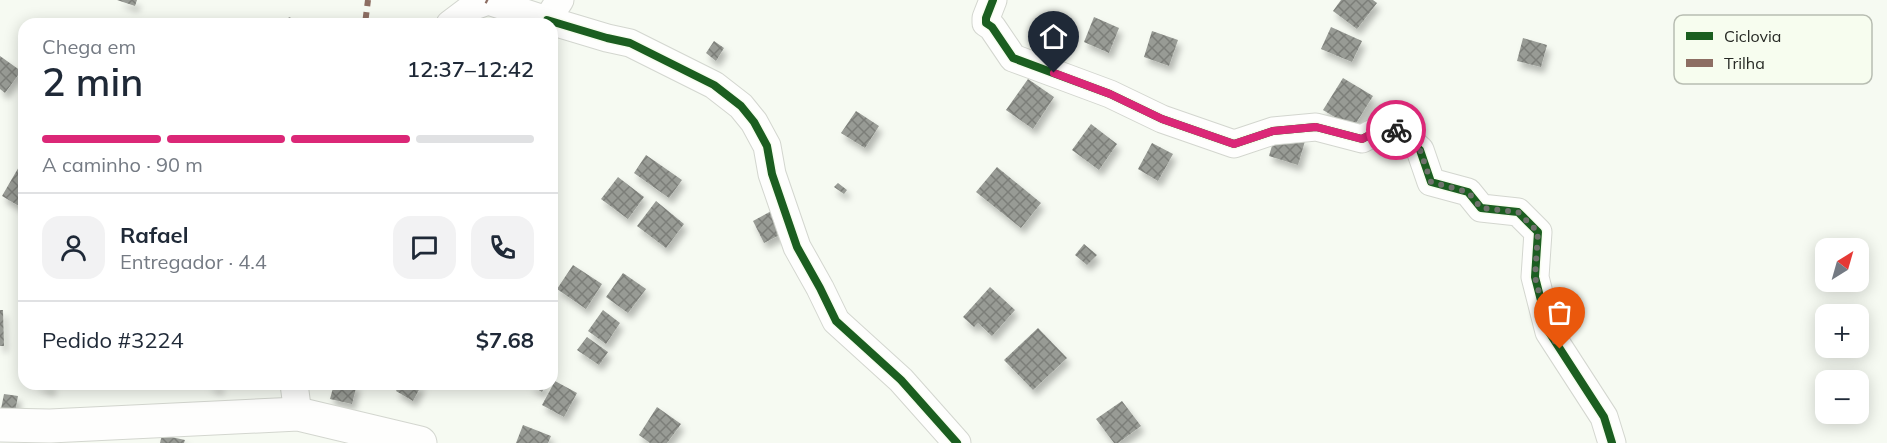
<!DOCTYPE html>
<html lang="pt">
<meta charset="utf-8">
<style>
:root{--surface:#fff;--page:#f2f2f3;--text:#1f2937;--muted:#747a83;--line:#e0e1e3;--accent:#db2777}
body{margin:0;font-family:Mulish,sans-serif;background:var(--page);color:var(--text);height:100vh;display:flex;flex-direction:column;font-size:22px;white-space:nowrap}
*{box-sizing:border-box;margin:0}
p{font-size:20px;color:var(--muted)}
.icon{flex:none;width:33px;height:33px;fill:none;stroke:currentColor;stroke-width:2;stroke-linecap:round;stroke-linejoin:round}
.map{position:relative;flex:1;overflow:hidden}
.details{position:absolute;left:18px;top:18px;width:540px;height:372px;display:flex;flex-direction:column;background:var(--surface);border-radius:18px;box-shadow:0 3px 15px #0003}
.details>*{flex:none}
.needle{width:39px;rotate:37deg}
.tools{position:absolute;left:1815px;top:238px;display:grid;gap:12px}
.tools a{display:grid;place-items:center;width:54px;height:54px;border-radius:12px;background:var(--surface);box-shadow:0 3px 15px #0003;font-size:30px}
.pin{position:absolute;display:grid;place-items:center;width:51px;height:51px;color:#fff;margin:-62px -26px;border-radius:50% 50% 50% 0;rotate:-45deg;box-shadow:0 0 6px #0007}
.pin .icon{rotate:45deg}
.courier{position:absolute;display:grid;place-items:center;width:60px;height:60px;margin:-30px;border:4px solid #db2777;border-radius:50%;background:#fff;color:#222;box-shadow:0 2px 8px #0007}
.summary em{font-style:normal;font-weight:600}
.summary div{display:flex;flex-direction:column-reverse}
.summary{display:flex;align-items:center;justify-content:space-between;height:102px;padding:0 24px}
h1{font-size:39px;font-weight:600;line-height:45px}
.bar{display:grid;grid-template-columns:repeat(4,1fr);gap:9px 6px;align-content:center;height:72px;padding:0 24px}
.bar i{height:8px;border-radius:4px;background:var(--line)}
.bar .on{background:var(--accent)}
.bar p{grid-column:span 4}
.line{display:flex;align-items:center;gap:15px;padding:0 24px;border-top:2px solid var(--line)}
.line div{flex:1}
.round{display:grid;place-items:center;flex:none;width:63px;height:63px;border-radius:18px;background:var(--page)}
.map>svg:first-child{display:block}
.building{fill:url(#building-cross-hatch);filter:url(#shadow)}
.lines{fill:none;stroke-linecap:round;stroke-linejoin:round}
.minor-casing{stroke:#d3d6cf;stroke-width:29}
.tertiary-casing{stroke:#d3d6cf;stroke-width:35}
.minor{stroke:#fefefd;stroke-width:27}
.tertiary{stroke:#fefefd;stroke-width:33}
.quiet{stroke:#8d6e63;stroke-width:6;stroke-dasharray:12 6;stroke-linecap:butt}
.cycleway-casing{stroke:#f7fdef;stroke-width:11}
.cycleway{stroke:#1b5e20;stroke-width:8}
.done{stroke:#6f726c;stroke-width:6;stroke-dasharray:0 10.8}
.route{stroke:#db2777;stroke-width:8}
.key{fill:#f7fdef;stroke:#b8bdb2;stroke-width:1.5}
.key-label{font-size:16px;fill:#262924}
</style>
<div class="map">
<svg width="1887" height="443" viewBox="0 0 1887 443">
<defs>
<pattern id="building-cross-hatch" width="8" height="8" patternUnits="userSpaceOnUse" patternTransform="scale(1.5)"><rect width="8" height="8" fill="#989b95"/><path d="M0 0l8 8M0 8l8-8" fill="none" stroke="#7c7e79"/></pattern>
<filter id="shadow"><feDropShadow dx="3.5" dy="6" stdDeviation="3" flood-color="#0004"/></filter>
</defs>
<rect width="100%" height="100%" fill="#f6faf2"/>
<path class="building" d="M117,0h20l-2,6z
M1341,0h32l4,3 -20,26 -24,-18z
M289,17l15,7h-19z
M1094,17l25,11 -10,25 -25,-11z
M1331,27l31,14 -10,21 -31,-13z
M1152,31l26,9 -9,26 -25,-9z
M1523,38l24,7 -6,22 -24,-6z
M714,41l10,7 -8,13 -10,-8z
M0,56l21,15 -16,22 -5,-4z
M1343,78l30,18 -20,32 -30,-18z
M1028,79l26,18 -21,32 -27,-19z
M856,111l23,15 -14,22 -24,-15z
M1091,124l26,20 -18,26 -27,-20z
M1276,132l29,9 -7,24 -29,-9z
M1152,143l21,11 -15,27 -20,-12z
M646,155l36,25 -13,18 -35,-25z
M20,165l4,2v42l-22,-13z
M997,167l44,36 -20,25 -45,-36z
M618,177l26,20 -16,22 -27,-20z
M838,183l9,7 -3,4 -10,-7z
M656,201l28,23 -18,24 -29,-22z
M775,209l12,22 -23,12 -11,-22z
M1084,244l13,11 -10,10 -12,-10z
M573,265l29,19 -16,25 -29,-20z
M623,273l23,16 -18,24 -22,-16z
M990,287l25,23 -23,26 -14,-13 -4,4 -11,-10z
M0,310h3l1,36h-4z
M603,310l17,13 -14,21 -18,-13z
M1038,328l29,30 -34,32 -29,-30z
M587,337l21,15 -9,13 -22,-15z
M555,381l22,12 -13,24 -22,-12z
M33,384h20l-2,6z
M205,384h16l-2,5z
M334,384h23l-5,20 -22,-5z
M400,384h22l-9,17 -17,-10z
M528,384h19l-5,8z
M4,394l14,2 -3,16 -14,-3z
M1122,401l19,25 -23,17h-4l-18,-24z
M657,407l24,17 -14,19h-17l-11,-8z
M523,425l28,11 -3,7h-32z
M162,435l23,5 -1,3h-24z"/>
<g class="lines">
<g class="minor-casing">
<path id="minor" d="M993,0l-7,18v5l6,4 21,31 97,36 52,25 72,25 39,-13 43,-4 46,12 28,-15 30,26 11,32 37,10 13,16 37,4 20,20 -3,45 14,55 55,85 8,26
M547,20l60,18 23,5 84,42 27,21 13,16 13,24 5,28 25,73 23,41 16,33 65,59 56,63
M450,24l24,-18 14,-5 59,19 13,-20
M294,384l4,30"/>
</g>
<g class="tertiary-casing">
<path id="tertiary" d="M0,425l50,1 248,-12 122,29"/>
</g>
<use href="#minor" class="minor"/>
<use href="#tertiary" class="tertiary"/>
<path class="quiet" d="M486,0l2,1
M365,24l3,-24"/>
<g class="cycleway-casing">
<path id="cycleway" d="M993,0l-7,18v5l6,4 21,31 97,36 52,25 72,25 39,-13 43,-4 46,12 28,-15 30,26 11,32 37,10 13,16 37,4 20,20 -3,45 14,55 55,85 8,26
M547,20l60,18 23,5 84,42 27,21 13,16 13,24 5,28 25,73 23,41 16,33 65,59 56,63"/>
</g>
<use href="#cycleway" class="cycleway"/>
</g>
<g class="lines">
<path class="done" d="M1396,130l24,20 11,32 37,10 13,16 37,4 20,20 -3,45 14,55 11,17"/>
<path class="route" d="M1054,73l56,21 52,25 72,25 39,-13 43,-4 46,12 28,-15 6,6"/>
</g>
<rect x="1674" y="15" width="198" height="69" rx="9" class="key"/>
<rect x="1686" y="32" width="27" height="8" fill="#1b5e20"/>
<rect x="1686" y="59" width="27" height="8" fill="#8d6e63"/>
<g class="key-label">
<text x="1724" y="42">Ciclovia</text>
<text x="1724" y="69">Trilha</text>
</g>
</svg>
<div class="tools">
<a><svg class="needle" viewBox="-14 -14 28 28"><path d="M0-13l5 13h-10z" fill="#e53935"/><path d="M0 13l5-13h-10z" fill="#747a83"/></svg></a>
<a>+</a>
<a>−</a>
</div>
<div class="pin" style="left:1560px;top:349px;background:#ea580c"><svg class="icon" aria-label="bag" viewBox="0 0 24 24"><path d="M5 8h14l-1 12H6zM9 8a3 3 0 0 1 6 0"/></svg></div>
<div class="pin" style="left:1054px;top:73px;background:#1f2937"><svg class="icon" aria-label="home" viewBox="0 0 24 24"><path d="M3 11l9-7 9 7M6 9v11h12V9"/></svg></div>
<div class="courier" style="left:1396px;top:130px"><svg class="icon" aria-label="bike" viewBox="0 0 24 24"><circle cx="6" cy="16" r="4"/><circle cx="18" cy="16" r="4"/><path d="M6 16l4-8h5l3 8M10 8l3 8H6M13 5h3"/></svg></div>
<section class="details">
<div class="summary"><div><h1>2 min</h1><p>Chega em</p></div><em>12:37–12:42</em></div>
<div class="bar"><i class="on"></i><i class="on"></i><i class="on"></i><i></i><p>A caminho · 90 m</p></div>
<div class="line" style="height:108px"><a class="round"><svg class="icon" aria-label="person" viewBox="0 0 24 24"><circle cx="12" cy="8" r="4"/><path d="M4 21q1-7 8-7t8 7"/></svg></a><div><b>Rafael</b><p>Entregador · 4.4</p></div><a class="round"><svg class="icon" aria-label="chat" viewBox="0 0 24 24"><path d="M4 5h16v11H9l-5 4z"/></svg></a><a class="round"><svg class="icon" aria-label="phone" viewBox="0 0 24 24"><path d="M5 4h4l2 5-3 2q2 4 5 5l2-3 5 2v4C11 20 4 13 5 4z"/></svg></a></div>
<div class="line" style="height:78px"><div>Pedido #3224</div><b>$7.68</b></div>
</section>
</div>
